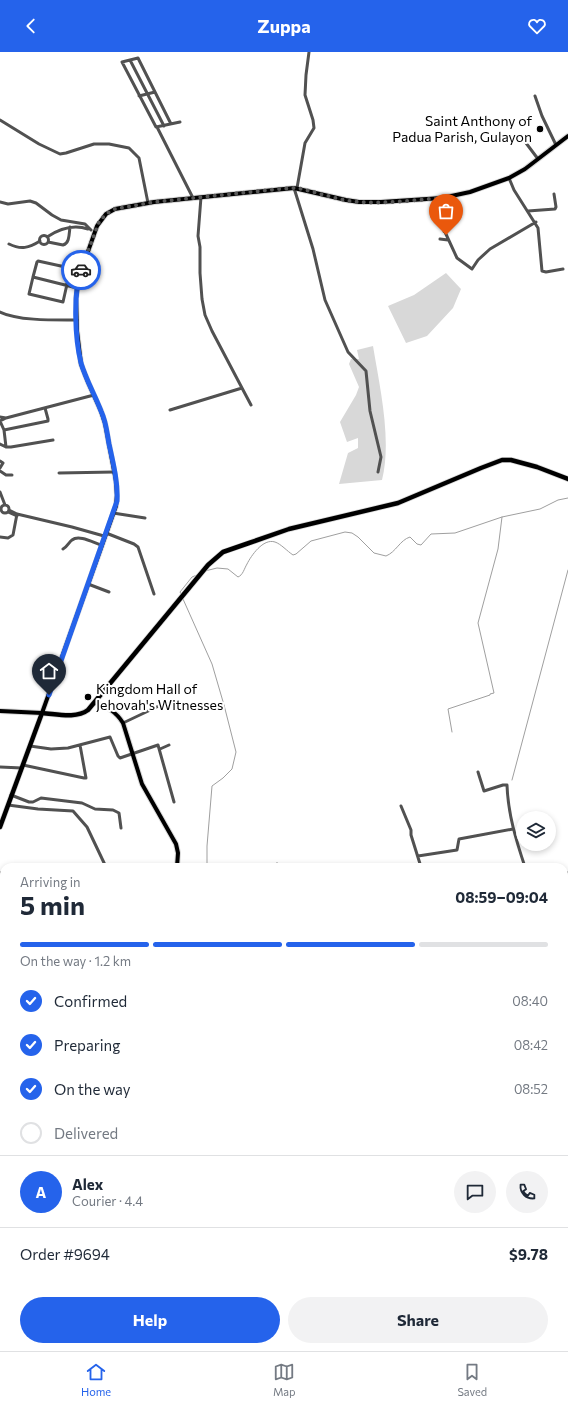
<!DOCTYPE html>
<meta charset="utf-8">
<style>
:root{--surface:#fff;--page:#f2f2f3;--text:#1f2937;--muted:#747a83;--line:#e0e1e3;--accent:#2563eb}
body{margin:0;font-family:Commissioner,sans-serif;background:var(--page);color:var(--text);height:100vh;display:flex;flex-direction:column;font-size:15px;white-space:nowrap}
*{box-sizing:border-box;margin:0}
p{font-size:13px;color:var(--muted)}
.icon{flex:none;width:22px;height:22px;fill:none;stroke:currentColor;stroke-width:2;stroke-linecap:round;stroke-linejoin:round}
.map{position:relative;flex:1;overflow:hidden}
.details{position:absolute;left:0px;top:811px;width:568px;height:488px;display:flex;flex-direction:column;background:var(--surface);border-radius:12px 12px 0 0;box-shadow:0 2px 6px #0003}
.details>*{flex:none}
.tools{position:absolute;left:516px;top:759px;display:grid;gap:8px}
.tools a{display:grid;place-items:center;width:40px;height:40px;border-radius:50%;background:var(--surface);box-shadow:0 2px 6px #0003;font-size:20px}
.pin{position:absolute;display:grid;place-items:center;width:34px;height:34px;color:#fff;margin:-41px -17px;border-radius:50% 50% 50% 0;rotate:-45deg;box-shadow:0 0 4px #0007}
.pin .icon{rotate:45deg}
.courier{position:absolute;display:grid;place-items:center;width:40px;height:40px;margin:-20px;border:3px solid #2563eb;border-radius:50%;background:#fff;color:#222;box-shadow:0 1px 5px #0007}
.summary em{font-style:normal;font-weight:700}
.summary div{display:flex;flex-direction:column-reverse}
.summary{display:flex;align-items:center;justify-content:space-between;height:68px;padding:0 20px}
h1{font-size:26px;font-weight:700;line-height:30px}
.bar{display:grid;grid-template-columns:repeat(4,1fr);gap:6px 4px;align-content:center;height:48px;padding:0 20px}
.bar i{height:5px;border-radius:3px;background:var(--line)}
.bar .active{background:var(--accent)}
.bar p{grid-column:span 4}
.line{display:flex;align-items:center;gap:10px;padding:0 20px;border-top:1px solid var(--line)}
.line div{flex:1}
.round{display:grid;place-items:center;flex:none;width:42px;height:42px;border-radius:21px;background:var(--page)}
ol{padding:0 20px;list-style:none}
li{display:flex;align-items:center;gap:12px;height:44px}
li p{margin-inline-start:auto}
li .icon{padding:4px;border-radius:50%;background:var(--accent);color:#fff;stroke-width:4}
li:last-child{color:var(--muted)}
li i{width:22px;height:22px;border:2px solid var(--line);border-radius:50%}
.primary-button{display:flex;gap:8px;margin-top:auto;padding:8px 20px}
.primary-button a{flex:1;height:46px;border-radius:24px;background:var(--accent);color:#fff;font-size:16px;font-weight:700;line-height:46px;text-align:center}
.primary-button a+a{background:var(--page);color:var(--text)}
header{display:flex;justify-content:space-between;align-items:center;height:52px;padding:0 20px;background:var(--accent);color:#fff;font-size:18px;font-weight:700}
.dock{display:flex;justify-content:space-around;align-items:center;height:56px;border-top:1px solid var(--line);background:var(--surface);font-size:11px;color:var(--muted)}
.dock a{display:grid;justify-items:center;gap:2px}
.dock .active{color:var(--accent)}
.map>svg:first-child{display:block}
.green{fill:#d8d8d8}
.lines{fill:none;stroke-linecap:round;stroke-linejoin:round}
.stream{stroke:#9f9f9f;stroke-width:1}
.major-casing{stroke:#dbdbdb;stroke-width:6}
.highway-casing{stroke:#dbdbdb;stroke-width:6}
.minor{stroke:#515151;stroke-width:3}
.major{stroke:#000;stroke-width:4}
.highway{stroke:#000;stroke-width:4.5}
.done{stroke:#595959;stroke-width:4;stroke-dasharray:0 7.2}
.route{stroke:#2563eb;stroke-width:5}
.poi-dot{fill:#000;stroke:#fff;stroke-width:1.5}
.labels{text-anchor:middle;stroke-width:4;stroke-linejoin:round;paint-order:stroke}
.poi-label{font-size:14px;fill:#000;stroke:#fff;text-anchor:end}
</style>
<header><svg class="icon" aria-label="back" viewBox="0 0 24 24"><path d="M15 5l-7 7 7 7"/></svg>Zuppa<svg class="icon" aria-label="heart" viewBox="0 0 24 24"><path d="M12 20l-8-8c-3-5 5-10 8-4 3-6 11-1 8 4z"/></svg></header>
<div class="map">
<svg width="568" height="1299" viewBox="0 0 568 1299">
<rect width="100%" height="100%" fill="#fff"/>
<path class="green" d="M446,221l15,16 -8,19 -26,28 -21,7 -18,-37 26,-11z
M373,294c7,42 19,94 9,134l-43,4 9,-31 10,-5v-10l-11,4 -7,-20 16,-27 3,-8 -10,-23 2,-5h8l-2,-9z
M0,1145l4,13v34l-4,1z
M175,1295h59l2,4h-60z"/>
<g class="lines">
<path class="stream" d="M205,519l12,-3 11,1 10,8c5,-2 6,-8 9,-13 4,-8 16,-26 28,-22 6,2 12,9 18,13l3,-1 15,-13 34,-9 7,1 6,4 16,16 12,3c10,-4 14,-16 24,-19l7,7 4,1 10,-11 24,-1 47,-16 38,-8 18,-9 10,-2
M181,542l-1,-2 12,-15 5,-2
M183,547l29,65 12,41 12,47 -4,17 -9,9 -11,8 -5,60v21
M452,680l-4,-23 42,-14v-1l4,-1 -16,-70 20,-74 4,-32
M512,728l56,-210
M360,1299l1,-4"/>
<g class="major-casing">
<path id="major" d="M95,651c11,2 22,10 28,20l19,61 34,60 2,9 -1,14
M0,659l42,2 74,-207 1,-11 -1,-14 -11,-58 -4,-12 -13,-29 -7,-18 -4,-33 -1,-33 3,-21 18,-51 9,-12 9,-5 39,-7 140,-14 52,12 13,2h22l61,-4 28,-6 39,-14 16,-9 43,-33
M564,1235l4,-2
M255,1295l2,4
M455,1299l7,-4"/>
</g>
<g class="highway-casing">
<path id="highway" d="M0,775l42,-114c15,1 34,6 46,-3l120,-145 15,-13 26,-9 40,-14 109,-26 83,-35 21,-8h9l26,7 31,12"/>
</g>
<path class="minor" d="M130,8l34,66
M139,44l16,-4
M535,44l7,20 14,29
M0,68l39,24 21,10 6,-1 28,-9h15l20,4 10,10 9,45
M171,72l-33,-66 -16,4 34,65 24,-5
M157,75l36,71
M523,87l15,20
M509,126l5,12 24,38 4,43 4,1 17,-3
M294,136l19,61 12,51 23,52 18,19 4,40 11,46 -3,15
M297,136l8,-45 9,-15 -1,-8 -8,-25 1,-20 3,-23
M442,146l1,18 5,6 -3,10 12,26 15,11 6,-9 12,-11 46,-27
M0,150l8,2 22,-3 6,2 16,12 9,5 24,4 6,6
M528,159l27,-2 1,-2 -2,-13
M39.5 188a4.5 4.5 0 1 1 9 0a4.5 4.5 0 1 1-9 0Z
M47,185c12,-8 26,-13 41,-8
M440,187l8,1
M48,190l15,3c7,-2 6,-12 7,-18
M9,192c12,6 20,4 31,-3
M70,216l-32,-7 -1,1 -4,15 44,11
M33,225l-4,17 34,8 9,-40
M68,233l1,-1 8,2
M0,260c18,9 56,8 77,8
M242,336l9,17
M170,358l72,-22 -30,-57 -7,-16 -3,-16 -2,-26v-26l-2,-11 3,-39
M0,365l6,1
M0,369l6,-3 88,-23
M0,369l4,9 2,17
M4,378l44,-9v-2l-3,-11
M0,392l6,3h5l42,-7
M0,409l3,2 -3,5
M0,419l6,4h6
M59,421l55,-1
M0,440l5,13
M1 457a4 4 0 1 1 8 0a4 4 0 1 1-8 0Z
M9,458l8,4 55,13 32,9
M8,460l9,4
M113,461l32,5
M106,481l28,11 4,3 16,47
M0,485l8,1 5,-3 4,-21
M63,497c5,-3 6,-7 9,-9 7,-6 22,3 29,5
M88,532l21,8
M123,671l40,-19
M30,694l21,3 17,-1 42,-11 8,19 2,2 38,-13 16,57
M160,697l9,-4
M23,713l61,13h2l-6,-33
M0,715l22,1
M478,720l6,19 19,-6h4c1,29 9,55 18,82
M11,743l18,7h4l8,-4 41,5 13,6 18,1 6,3 2,15
M8,753l30,4 35,2 14,16 19,40
M401,754l10,24v5l10,32
M418,804l39,-6 2,-11 54,-10
M277,812v3
M0,821l4,1
M564,821h4
M564,841l4,9
M565,862l1,-1v-5l2,-3
M0,867h4
M568,894h-4l4,14
M0,920h4
M0,958h4
M0,973l4,-5
M567,1031l1,6
M0,1043l4,-5
M0,1052l4,5
M0,1064l4,-2
M0,1091l4,22
M564,1129l4,-2
M0,1194l4,-1
M0,1251l3,-1 -2,-5 3,-2
M0,1294l4,-1
M154,1295l1,4
M298,1295l4,4
M334,1295l2,4
M386,1295l2,4
M482,1295l2,4
M62,1299l13,-4
M349,1299l5,-2"/>
<use href="#major" class="major"/>
<use href="#highway" class="highway"/>
</g>
<g class="lines">
<path class="done" d="M81,218l18,-48 7,-8 9,-5 39,-7 136,-14h7c20,4 40,12 61,14 27,2 57,-2 84,-4l1,18 5,6v4l-4,4 2,5"/>
<path class="route" d="M49,643l68,-194c1,-19 -4,-39 -8,-57 -2,-11 -3,-23 -8,-33 -6,-16 -15,-31 -20,-48 -6,-24 -8,-70 0,-93"/>
</g>
<g class="poi-dot">
<circle cx="540" cy="77" r="4"/>
<circle cx="88" cy="645" r="4"/>
</g>
<g class="labels">
<g class="poi-label">
<text x="532" y="74">Saint Anthony of<tspan x="532" dy="16">Padua Parish, Gulayon</tspan></text>
<text x="96" y="642" text-anchor="start">Kingdom Hall of<tspan x="96" dy="16">Jehovah's Witnesses</tspan></text>
</g>
</g>
</svg>
<div class="tools">
<a><svg class="icon" aria-label="layers" viewBox="0 0 24 24"><path d="M12 4l9 5-9 5-9-5zM3 14l9 5 9-5"/></svg></a>
</div>
<div class="pin" style="left:446px;top:183px;background:#ea580c"><svg class="icon" aria-label="bag" viewBox="0 0 24 24"><path d="M5 8h14l-1 12H6zM9 8a3 3 0 0 1 6 0"/></svg></div>
<div class="pin" style="left:49px;top:643px;background:#1f2937"><svg class="icon" aria-label="home" viewBox="0 0 24 24"><path d="M3 11l9-7 9 7M6 9v11h12V9"/></svg></div>
<div class="courier" style="left:81px;top:218px"><svg class="icon" aria-label="car" viewBox="0 0 24 24"><path d="M5 17H2v-5l4-1 3-4h7l3 4 3 1v5h-3M9 17h6M6 11h13"/><circle cx="7" cy="17" r="2"/><circle cx="17" cy="17" r="2"/></svg></div>
<section class="details">
<div class="summary"><div><h1>5 min</h1><p>Arriving in</p></div><em>08:59–09:04</em></div>
<div class="bar"><i class="active"></i><i class="active"></i><i class="active"></i><i></i><p>On the way · 1.2 km</p></div>
<ol>
<li><svg class="icon" aria-label="check" viewBox="0 0 24 24"><path d="M5 12l5 5 9-10"/></svg>Confirmed<p>08:40</p></li>
<li><svg class="icon" aria-label="check" viewBox="0 0 24 24"><path d="M5 12l5 5 9-10"/></svg>Preparing<p>08:42</p></li>
<li><svg class="icon" aria-label="check" viewBox="0 0 24 24"><path d="M5 12l5 5 9-10"/></svg>On the way<p>08:52</p></li>
<li><i></i>Delivered</li>
</ol>
<div class="line" style="height:72px"><b class="round" style="background:var(--accent);color:#fff">A</b><div><b>Alex</b><p>Courier · 4.4</p></div><a class="round"><svg class="icon" aria-label="chat" viewBox="0 0 24 24"><path d="M4 5h16v11H9l-5 4z"/></svg></a><a class="round"><svg class="icon" aria-label="phone" viewBox="0 0 24 24"><path d="M5 4h4l2 5-3 2q2 4 5 5l2-3 5 2v4C11 20 4 13 5 4z"/></svg></a></div>
<div class="line" style="height:52px"><div>Order #9694</div><b>$9.78</b></div>
<div class="primary-button"><a>Help</a><a>Share</a></div>
</section>
</div>
<nav class="dock">
<a class="active"><svg class="icon" aria-label="home" viewBox="0 0 24 24"><path d="M3 11l9-7 9 7M6 9v11h12V9"/></svg>Home</a>
<a><svg class="icon" aria-label="map" viewBox="0 0 24 24"><path d="M3 6l6-2 6 2 6-2v14l-6 2-6-2-6 2zM9 4v14M15 6v14"/></svg>Map</a>
<a><svg class="icon" aria-label="saved" viewBox="0 0 24 24"><path d="M7 4h10v16l-5-4-5 4z"/></svg>Saved</a>
</nav>
